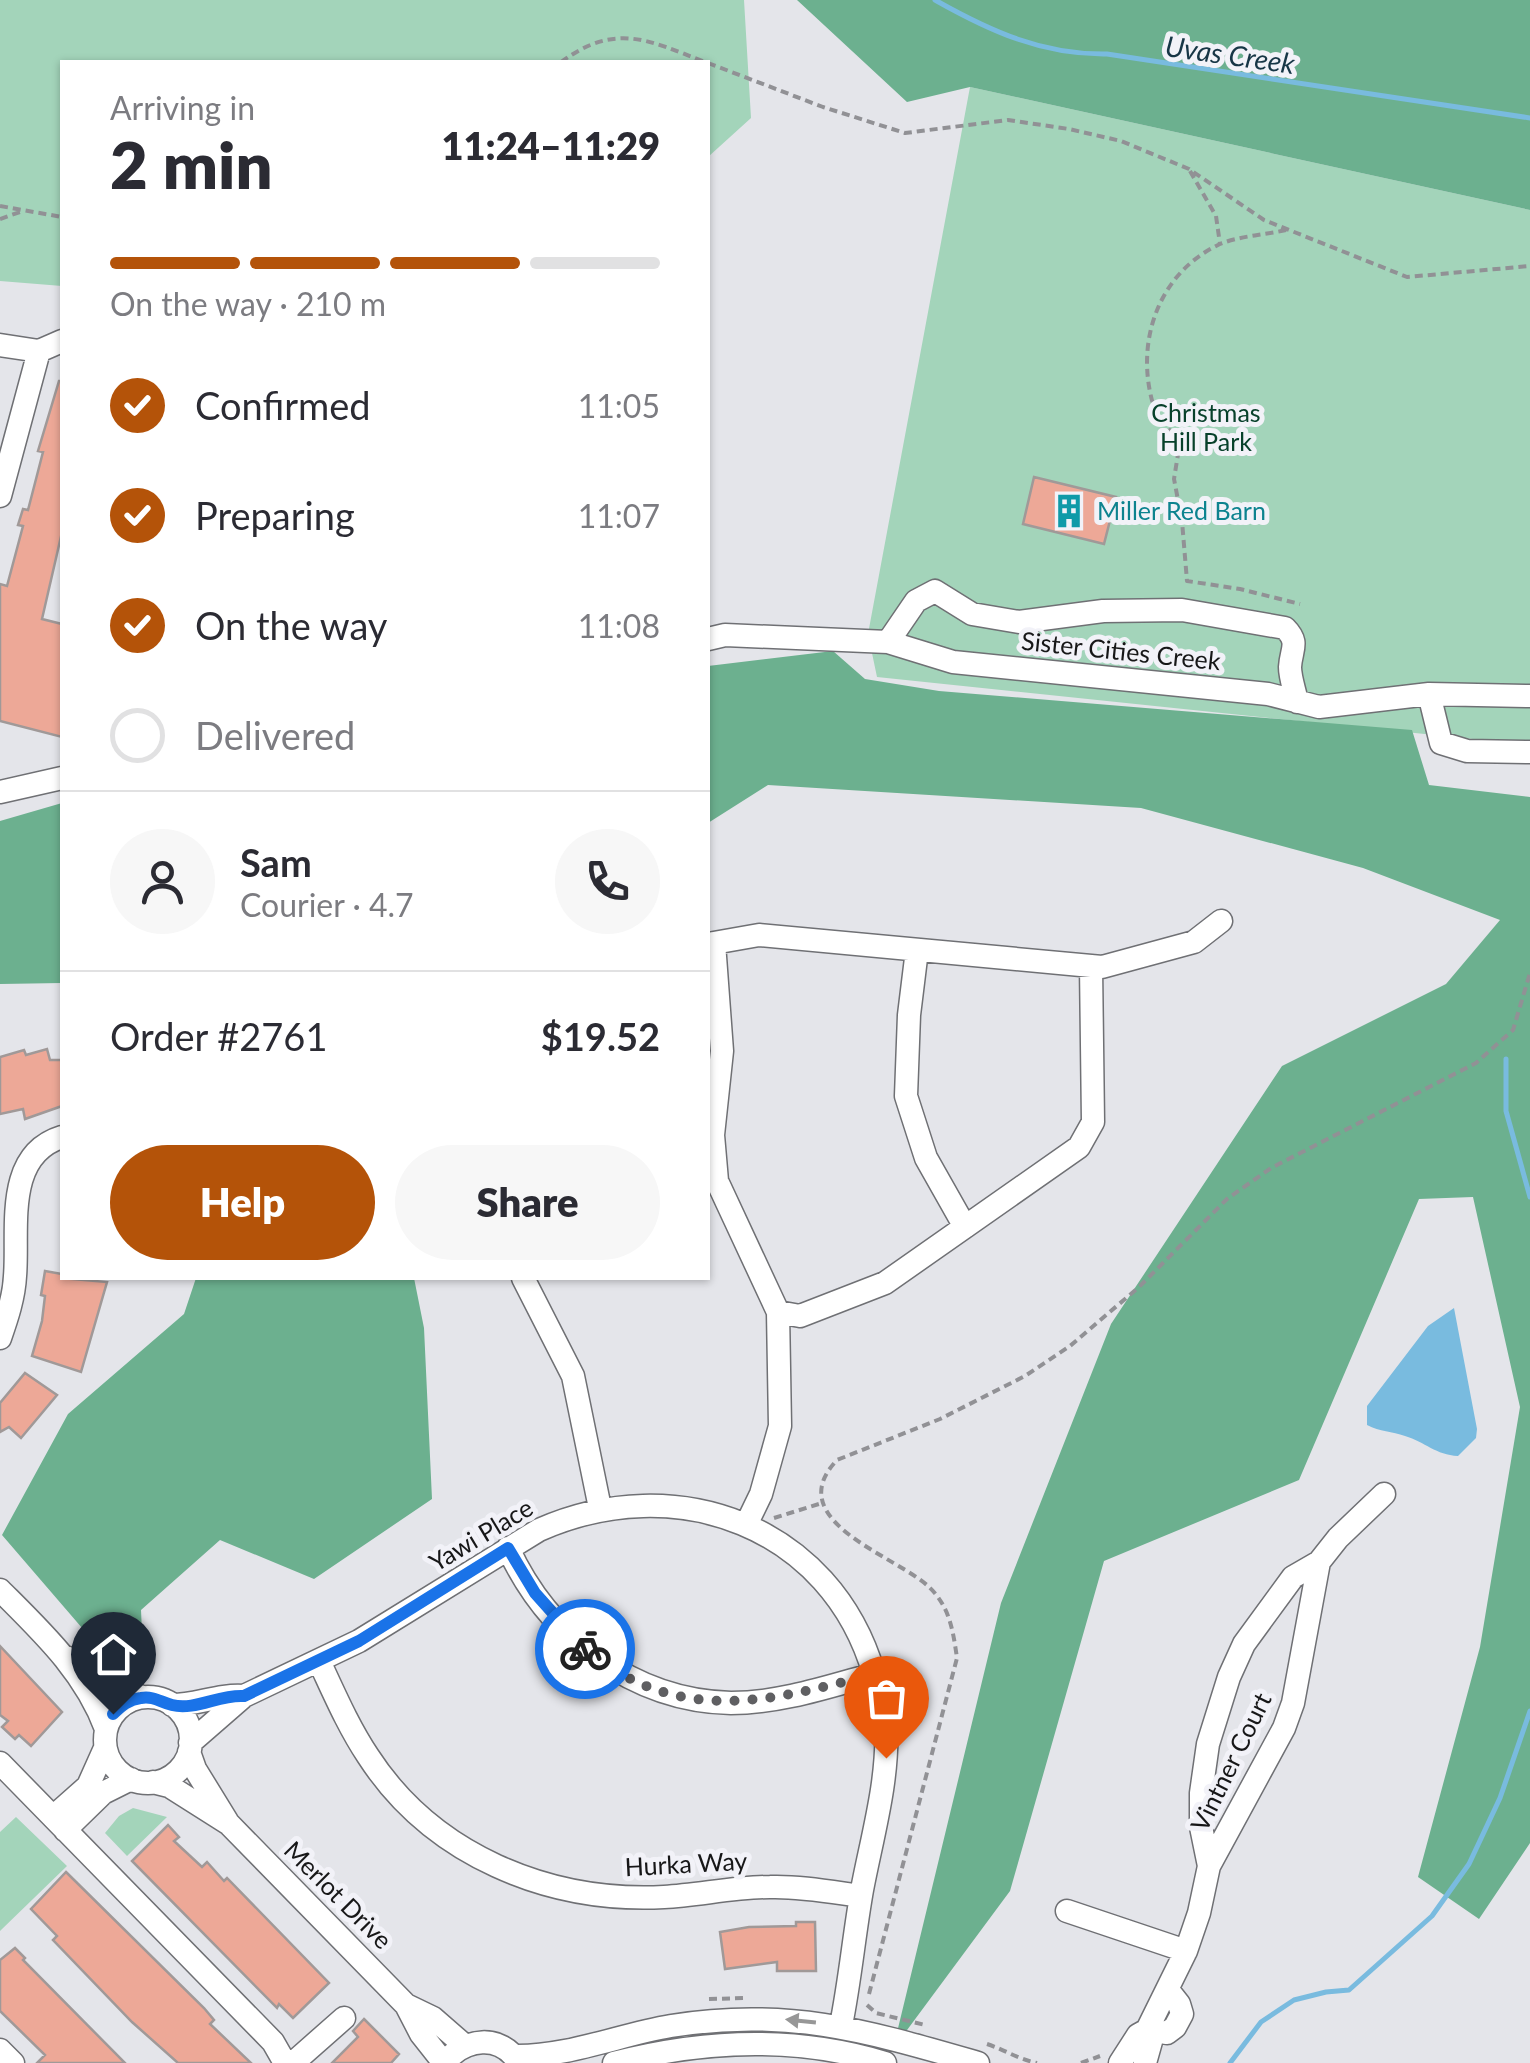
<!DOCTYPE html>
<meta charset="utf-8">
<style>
:root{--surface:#fff;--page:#f7f7f7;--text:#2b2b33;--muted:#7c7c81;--line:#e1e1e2;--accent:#b45309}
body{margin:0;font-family:Lato,sans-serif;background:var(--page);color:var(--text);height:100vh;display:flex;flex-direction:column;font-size:38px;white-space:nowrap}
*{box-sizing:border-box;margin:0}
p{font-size:32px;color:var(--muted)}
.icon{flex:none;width:55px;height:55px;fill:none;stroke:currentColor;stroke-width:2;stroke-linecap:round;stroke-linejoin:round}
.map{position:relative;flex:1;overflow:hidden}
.panel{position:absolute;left:60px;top:60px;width:650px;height:1220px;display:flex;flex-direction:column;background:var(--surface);border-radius:0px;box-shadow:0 2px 8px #0004}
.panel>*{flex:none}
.pin{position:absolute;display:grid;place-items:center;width:85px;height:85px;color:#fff;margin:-102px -42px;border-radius:50% 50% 50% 0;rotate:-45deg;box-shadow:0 0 10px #0007}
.pin .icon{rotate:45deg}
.courier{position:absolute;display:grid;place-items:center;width:100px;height:100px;margin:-50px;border:8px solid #1a73e8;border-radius:50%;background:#fff;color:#222;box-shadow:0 2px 12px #0007}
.headline em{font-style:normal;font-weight:800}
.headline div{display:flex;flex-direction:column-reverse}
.headline{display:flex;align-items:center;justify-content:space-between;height:170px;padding:0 50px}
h1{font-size:65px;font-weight:800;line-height:75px}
.bar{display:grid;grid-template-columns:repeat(4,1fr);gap:15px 10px;align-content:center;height:120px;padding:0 50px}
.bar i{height:12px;border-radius:8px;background:var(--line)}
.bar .current{background:var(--accent)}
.bar p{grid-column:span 4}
.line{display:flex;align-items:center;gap:25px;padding:0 50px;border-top:2px solid var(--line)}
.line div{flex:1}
.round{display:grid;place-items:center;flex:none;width:105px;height:105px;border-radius:52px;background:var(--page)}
ol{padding:0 50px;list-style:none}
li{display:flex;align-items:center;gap:30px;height:110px}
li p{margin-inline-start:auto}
li .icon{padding:10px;border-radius:50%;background:var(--accent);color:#fff;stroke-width:4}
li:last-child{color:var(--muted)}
li i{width:55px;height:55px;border:5px solid var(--line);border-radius:50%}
.cta{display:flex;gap:20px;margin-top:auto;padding:20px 50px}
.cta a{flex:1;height:115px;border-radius:60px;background:var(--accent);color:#fff;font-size:40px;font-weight:800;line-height:115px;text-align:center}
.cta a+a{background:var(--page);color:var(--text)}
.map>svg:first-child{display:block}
.green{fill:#a3d4ba}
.forest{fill:#6cb08f}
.water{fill:#79bbdf}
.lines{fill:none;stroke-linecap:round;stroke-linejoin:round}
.stream{stroke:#79bbdf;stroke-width:5}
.building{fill:#eda897;stroke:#a09998;stroke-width:2.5}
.minor-casing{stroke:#6f7074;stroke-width:25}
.path{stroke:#919195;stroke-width:4;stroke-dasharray:8 5;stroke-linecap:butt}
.minor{stroke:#fff;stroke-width:22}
.oneway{fill:#979797}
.done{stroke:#5f5f62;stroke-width:10;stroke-dasharray:0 18}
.route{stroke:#1a73e8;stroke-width:12}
.labels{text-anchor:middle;stroke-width:10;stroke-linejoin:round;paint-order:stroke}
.park-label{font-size:25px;fill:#08412b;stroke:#f2f2f8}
.culture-label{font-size:25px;fill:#0d838f;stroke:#f2f2f8;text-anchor:start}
.street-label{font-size:25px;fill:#171718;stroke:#f2f2f8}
.water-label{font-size:28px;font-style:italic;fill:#173646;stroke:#f2f2f8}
</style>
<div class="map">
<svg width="1530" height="2063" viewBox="0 0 1530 2063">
<rect width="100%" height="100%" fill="#e4e5ea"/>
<path class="green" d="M0,0h744l7,118 -43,39v-95h-646v224l-62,-5z
M970,87l560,123v535l-653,-68 -9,-43z
M133,1808l34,9 -40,39 -22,-23 14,-17z
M16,1817l51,49 -67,65v-99z"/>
<path class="forest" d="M797,0h733v210l-560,-123 -63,15z
M833,651l32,28 74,12 473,39 17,55 101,12v1046l-51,76 -61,-42 62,-230 40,-240 -47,-210 -54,2 -120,281 -195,81 -94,330 -117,158 108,-446 110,-279 171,-258 164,-82 54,-64 -137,-52 -222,-60 -373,-23 -60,38v-157z
M62,803v180l-62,1v-163z
M196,1278h218l10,50 8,171 -118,80 -94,-39 -79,70 2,45 -42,-5 -99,-115 66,-121 116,-100z"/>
<path class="water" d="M1454,1308l23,121 -1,9 -18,18c-22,-1 -33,-14 -53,-20 -13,-5 -25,-4 -38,-11v-19l61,-80z"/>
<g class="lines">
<path class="stream" d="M935,0c55,31 107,55 172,54l423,64
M1506,1059v52l24,86
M1230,2063l31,-41 33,-22 32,-8 23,-2 83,-74 37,-52 31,-66 30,-87"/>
</g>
<path class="building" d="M59,381h3v151l-20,87 20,5v113l-62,-16v-137l7,2 16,-60 -5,-1 5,-16 5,1 15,-58 -5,-1z
M1034,477l82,20 -12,47 -81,-20z
M47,1049l3,11h12v46l-37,13 -2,-10 -23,5v-57l24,-7 2,5z
M45,1271l17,3v4l45,4 -26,90 -49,-16 10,-35 3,-25 -4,-1z
M25,1373l32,22 -36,43 -12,-11 -9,5v-29z
M0,1646l62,66 -31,34 -12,-11 -4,4 -13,-12 6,-6 -8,-6z
M168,1825l11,12 -5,4 28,26 5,-5 17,19 3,-3 102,105 -36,35 -14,-14 -2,4 -145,-147z
M66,1872l138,136 10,12 -4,4 41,39h-73l-46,-41 -79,-82 4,-4 -26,-27z
M796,1922h19l1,49h-39v-9l-52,7 -5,-37 29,-5 47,-1z
M15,1948l10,10 -2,2 102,103h-88l8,-8 -45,-44v-51z
M364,2019l35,35 -8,9h-59l26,-26 -5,-6z"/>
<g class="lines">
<g class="minor-casing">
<path id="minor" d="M0,345l39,6 23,-10
M0,496l39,-145
M708,639l17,-4 163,7 65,20 315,32 51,13 110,-13 101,2
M888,642l28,-41 19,-10 37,23 47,8 84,-11 79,-1 103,18c15,15 6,21 5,39 0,11 5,24 7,35
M1429,694l12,49 26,8 63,1
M0,792l62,-14
M714,943l8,108 -9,84 4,46 61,131 22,4 85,-33 194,-136 14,-25 -2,-156
M708,944l51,-9 343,32 92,-25 27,-21
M917,950l-8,65 -3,81 20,62 39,69
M523,1278l50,98 27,132
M0,1338c7,-20 14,-41 15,-62 4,-45 -12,-121 47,-139
M747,1523l14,-29 19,-68 -2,-114
M508,1548c40,88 125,153 223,155 49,0 96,-16 143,-29
M0,1590c42,42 85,82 106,139
M66,1657l51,30 25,10
M319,1661c15,32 29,65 49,95 64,99 180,147 296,141 35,-2 71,-10 106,-10 30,-1 62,5 91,9
M105 1740a43 43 0 1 1 86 0a43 43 0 1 1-86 0Z
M172,1705c24,0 47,-11 72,-9
M190,1743l54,-47 115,-55 180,-111c137,-61 292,-4 335,144 5,17 11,34 12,51 3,55 -14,112 -24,165 -8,45 -12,91 -21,135
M189,1752l6,17 32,52
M0,1763l273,279 12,21
M153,1782l16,4 60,38 177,181 15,29 23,29
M53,1817l35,-31 17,-38
M65,1830l38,-37 28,-14
M1209,1866l-8,-39v-34l7,-49 21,-67 15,-33 49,-67 26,-15 19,-24 46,-44
M1067,1911l119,40
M406,2005l27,13 31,27
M1147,2030l20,3 8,-6 7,-13 -3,-10 -11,-14
M0,2050l13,13
M514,2056c54,1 104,-21 157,-30 117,-19 196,5 307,37
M293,2063l51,-45
M444,2063c21,-25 56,-30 75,0
M614,2063c89,-23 183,-27 271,0
M1120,2063l18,-28 9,-5 39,-79 13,-38 10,-47 75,-138 9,-25 26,-141
M1145,2063l7,-25 -5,-8"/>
</g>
<path class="path" d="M561,62c55,-40 87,-22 144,0
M708,63l115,44 82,26 103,-13 61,9 52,12 68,28 75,51 143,57 123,-11
M1190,171l26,45 4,28
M0,206l62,11
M0,219l23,-8
M1286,230c-21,5 -49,6 -68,15 -60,29 -83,97 -65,159 4,14 18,27 27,38l-6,37 8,42 5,60 53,8 60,15
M774,1518l48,-15
M869,1994l88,-336c-4,-27 -7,-51 -28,-71 -32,-31 -150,-66 -92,-127l103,-41 85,-43 45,-30 69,-59 88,-88 44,-31 205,-105 37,-33 17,-57
M709,1999l35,-1
M867,2005l9,8 49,12
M987,2044c18,6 31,15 50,19
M1081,2063l19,-7"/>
<use href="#minor" class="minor"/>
</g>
<defs><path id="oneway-solid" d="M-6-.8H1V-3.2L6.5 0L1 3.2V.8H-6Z" transform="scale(2.5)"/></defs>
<use class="oneway" href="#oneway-solid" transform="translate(801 2021) rotate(-174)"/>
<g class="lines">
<path class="done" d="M585,1649c94,77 183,53 289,25l12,49v35"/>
<path class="route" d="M113,1714c8,-8 16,-15 28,-16 13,-2 19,4 31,7 23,6 48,-11 72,-9l115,-55 149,-93 27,45 50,56"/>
</g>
<defs>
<g id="building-bare" transform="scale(2.7)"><path d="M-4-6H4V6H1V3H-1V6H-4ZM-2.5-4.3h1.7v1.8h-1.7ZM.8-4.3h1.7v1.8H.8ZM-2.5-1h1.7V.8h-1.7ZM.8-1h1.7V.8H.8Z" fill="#0f9aa8" stroke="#f2f2f8" stroke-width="2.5" paint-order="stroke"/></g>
</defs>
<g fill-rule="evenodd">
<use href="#building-bare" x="1069" y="511"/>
</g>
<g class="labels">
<g class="park-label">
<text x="1206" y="422">Christmas<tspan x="1206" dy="29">Hill Park</tspan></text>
</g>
<g class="culture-label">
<text x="1097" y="520">Miller Red Barn</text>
</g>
<g class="street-label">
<text transform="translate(1121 651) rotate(6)" y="9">Sister Cities Creek</text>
<text transform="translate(481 1535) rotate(-31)" y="9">Yawi Place</text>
<text transform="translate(1231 1762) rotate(-64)" y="9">Vintner Court</text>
<text transform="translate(686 1864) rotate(-3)" y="9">Hurka Way</text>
<text transform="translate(338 1895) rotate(45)" y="9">Merlot Drive</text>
</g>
<g class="water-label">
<text transform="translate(1230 55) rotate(8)" y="10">Uvas Creek</text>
</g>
</g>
</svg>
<div class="pin" style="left:886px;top:1758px;background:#ea580c"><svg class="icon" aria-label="bag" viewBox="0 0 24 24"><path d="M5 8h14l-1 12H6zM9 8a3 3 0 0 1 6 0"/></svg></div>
<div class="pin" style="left:113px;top:1714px;background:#1f2937"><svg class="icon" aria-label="home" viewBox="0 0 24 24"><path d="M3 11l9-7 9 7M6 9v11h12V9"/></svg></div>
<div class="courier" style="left:585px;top:1649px"><svg class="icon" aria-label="bike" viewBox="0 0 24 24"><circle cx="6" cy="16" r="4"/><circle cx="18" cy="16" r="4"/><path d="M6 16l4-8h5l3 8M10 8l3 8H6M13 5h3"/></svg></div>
<section class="panel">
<div class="headline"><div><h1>2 min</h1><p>Arriving in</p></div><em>11:24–11:29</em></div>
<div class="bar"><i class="current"></i><i class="current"></i><i class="current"></i><i></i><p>On the way · 210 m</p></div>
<ol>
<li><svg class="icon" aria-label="check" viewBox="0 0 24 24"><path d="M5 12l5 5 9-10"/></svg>Confirmed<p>11:05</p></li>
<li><svg class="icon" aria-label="check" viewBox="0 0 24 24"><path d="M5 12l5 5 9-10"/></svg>Preparing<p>11:07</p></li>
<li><svg class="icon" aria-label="check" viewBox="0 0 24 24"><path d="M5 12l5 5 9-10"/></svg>On the way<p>11:08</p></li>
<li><i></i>Delivered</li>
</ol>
<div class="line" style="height:180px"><a class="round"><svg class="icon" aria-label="person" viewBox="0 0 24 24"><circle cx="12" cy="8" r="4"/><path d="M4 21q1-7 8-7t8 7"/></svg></a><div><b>Sam</b><p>Courier · 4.7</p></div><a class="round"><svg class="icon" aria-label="phone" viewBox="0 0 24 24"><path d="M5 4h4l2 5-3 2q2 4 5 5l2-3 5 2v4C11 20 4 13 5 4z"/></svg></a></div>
<div class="line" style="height:130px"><div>Order #2761</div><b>$19.52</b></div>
<div class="cta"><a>Help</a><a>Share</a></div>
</section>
</div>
